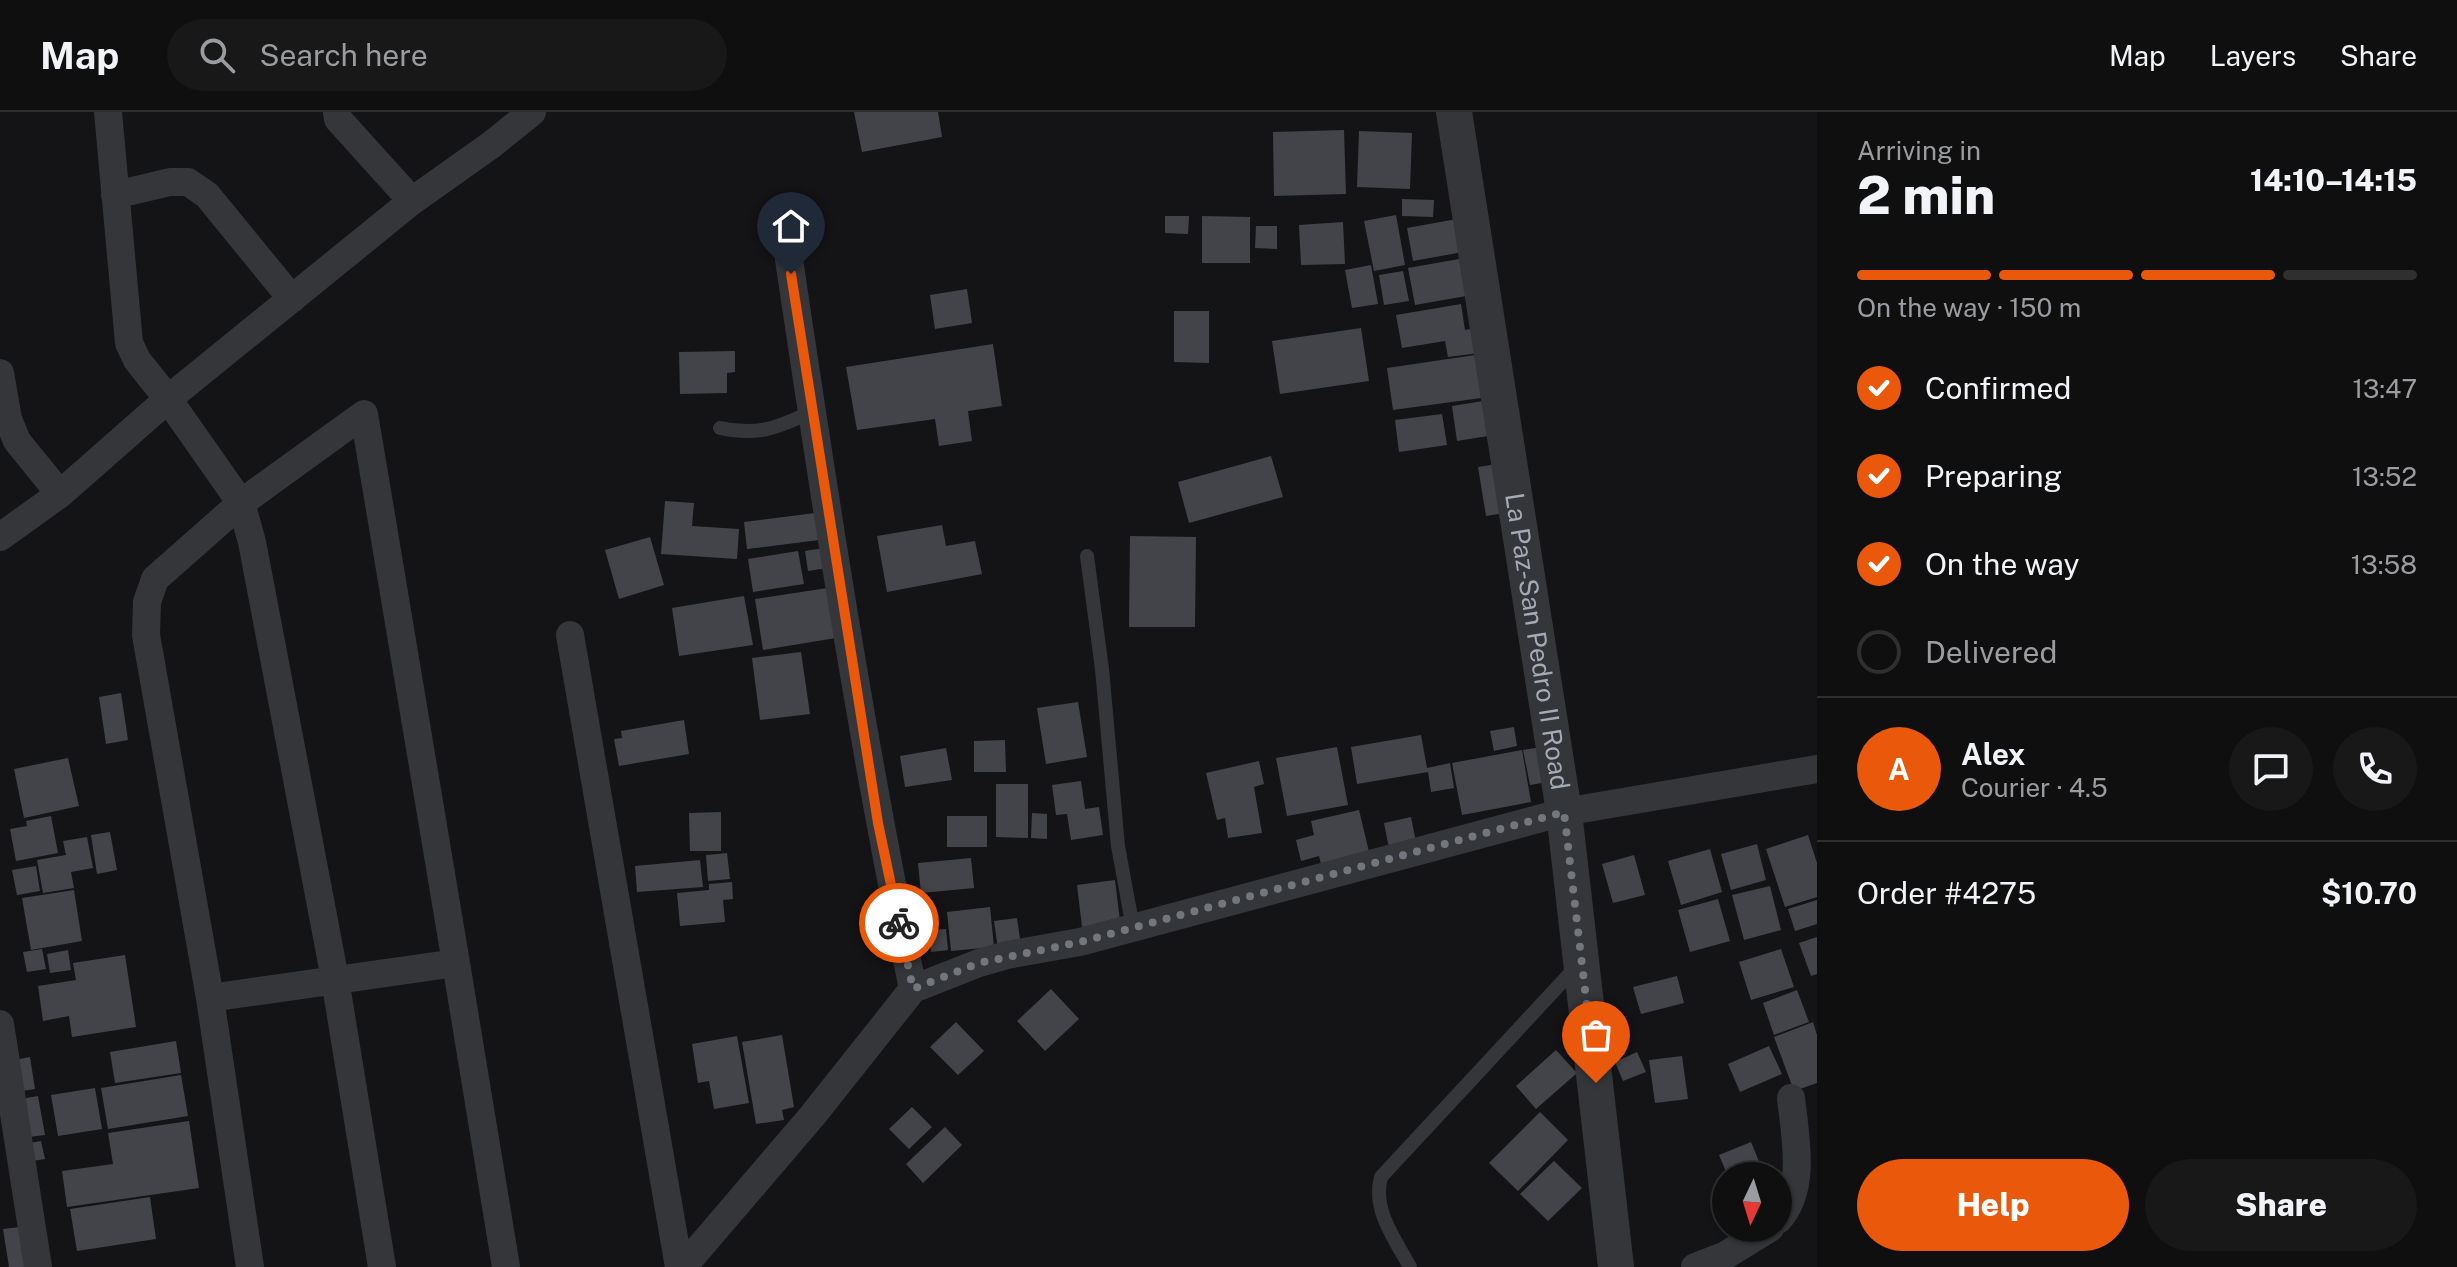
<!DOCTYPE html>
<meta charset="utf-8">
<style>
:root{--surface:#0f0f10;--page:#181819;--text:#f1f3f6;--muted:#9b9c9f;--line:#2f2f30;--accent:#ea580c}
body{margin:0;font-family:"Public Sans",sans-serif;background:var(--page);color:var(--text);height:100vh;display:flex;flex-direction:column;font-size:30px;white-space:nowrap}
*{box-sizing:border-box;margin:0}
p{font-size:26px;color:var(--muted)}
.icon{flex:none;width:44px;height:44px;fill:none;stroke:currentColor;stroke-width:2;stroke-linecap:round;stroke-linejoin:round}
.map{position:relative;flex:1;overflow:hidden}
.panel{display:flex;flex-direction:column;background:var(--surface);width:640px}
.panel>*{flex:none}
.needle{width:52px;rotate:184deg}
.buttons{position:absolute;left:1712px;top:1050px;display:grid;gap:16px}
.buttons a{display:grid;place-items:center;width:80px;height:80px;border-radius:50%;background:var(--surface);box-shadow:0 2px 6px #0004,0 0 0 2px var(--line);font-size:40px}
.pin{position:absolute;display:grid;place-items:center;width:68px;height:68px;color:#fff;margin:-82px -34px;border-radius:50% 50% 50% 0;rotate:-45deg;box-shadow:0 0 8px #0007}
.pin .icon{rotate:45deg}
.courier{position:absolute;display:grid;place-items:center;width:80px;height:80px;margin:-40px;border:6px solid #ea580c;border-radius:50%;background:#fff;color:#222;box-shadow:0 2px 10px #0007}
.head em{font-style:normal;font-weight:800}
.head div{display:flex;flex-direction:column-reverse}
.head{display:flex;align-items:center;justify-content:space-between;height:136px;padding:0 40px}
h1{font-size:52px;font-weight:800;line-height:60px}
.bar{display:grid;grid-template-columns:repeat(4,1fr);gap:12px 8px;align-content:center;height:96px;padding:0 40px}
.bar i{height:10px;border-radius:6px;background:var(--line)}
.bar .selected{background:var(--accent)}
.bar p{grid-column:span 4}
.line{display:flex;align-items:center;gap:20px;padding:0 40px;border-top:2px solid var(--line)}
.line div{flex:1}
.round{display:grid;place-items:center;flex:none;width:84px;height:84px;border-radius:42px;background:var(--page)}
ol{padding:0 40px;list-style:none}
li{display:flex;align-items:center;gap:24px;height:88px}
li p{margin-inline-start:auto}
li .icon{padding:8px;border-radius:50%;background:var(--accent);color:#fff;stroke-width:4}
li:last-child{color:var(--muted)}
li i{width:44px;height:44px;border:4px solid var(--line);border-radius:50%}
.button{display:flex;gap:16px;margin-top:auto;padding:16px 40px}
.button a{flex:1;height:92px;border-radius:48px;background:var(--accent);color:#fff;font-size:32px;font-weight:800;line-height:92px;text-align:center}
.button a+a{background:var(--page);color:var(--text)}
header{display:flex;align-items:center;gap:48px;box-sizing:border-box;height:112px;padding:0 40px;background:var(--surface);border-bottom:2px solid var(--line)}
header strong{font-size:38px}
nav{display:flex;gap:44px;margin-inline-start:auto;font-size:28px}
.search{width:560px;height:72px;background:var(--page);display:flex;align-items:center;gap:20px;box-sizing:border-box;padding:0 28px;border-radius:44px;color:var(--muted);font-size:30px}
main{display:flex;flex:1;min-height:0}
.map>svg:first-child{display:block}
.building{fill:#434449}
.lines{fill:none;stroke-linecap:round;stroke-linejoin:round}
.service{stroke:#35363a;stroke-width:14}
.minor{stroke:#35363a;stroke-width:28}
.tertiary{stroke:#35363a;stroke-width:36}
.done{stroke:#73767d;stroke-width:8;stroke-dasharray:0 14.4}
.route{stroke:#ea580c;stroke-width:10}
.labels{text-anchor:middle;stroke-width:6;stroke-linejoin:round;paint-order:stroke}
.street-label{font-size:26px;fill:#a6aab5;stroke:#0f0f11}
</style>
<header>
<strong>Map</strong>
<div class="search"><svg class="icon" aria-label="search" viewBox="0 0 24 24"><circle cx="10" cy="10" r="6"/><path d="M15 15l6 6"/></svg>Search here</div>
<nav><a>Map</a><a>Layers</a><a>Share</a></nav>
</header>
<main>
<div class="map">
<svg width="1817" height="1155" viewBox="0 0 1817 1155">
<rect width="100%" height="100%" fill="#141416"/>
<path class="building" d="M854,0h84l4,25 -80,15z
M1344,18l2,64 -72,2 -1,-64z
M1359,19l53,2 -2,56 -53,-2z
M1402,87l32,1 -1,17 -31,-1z
M1396,103l9,50 -31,6 -10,-50z
M1165,104h24l-1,18 -23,-1z
M1202,104l48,1v46h-48z
M1457,107l6,33 -50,9 -6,-33z
M1343,110l2,42 -44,1 -2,-40z
M1256,114h21v23l-22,-1z
M1459,147l7,37 -51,9 -7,-37z
M1371,153l7,39 -26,4 -7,-38z
M1403,159l6,30 -25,4 -5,-30z
M967,177l5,34 -37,6 -5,-34z
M1461,192l4,26 10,-2 4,25 -31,4 -3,-16 -43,7 -6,-33z
M1174,199h35v52l-35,-1z
M1361,216l8,53 -89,13 -8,-53z
M993,232l9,62 -34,5 4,30 -33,5 -4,-27 -78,11 -11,-63z
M735,239v21l-8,1v20l-47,1 -1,-42z
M1475,243l6,43 -88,12 -6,-42z
M1483,289l5,35 -31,5 -5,-35z
M1442,302l5,31 -48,7 -4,-32z
M1271,344l12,41 -94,26 -11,-41z
M1497,352l8,49 -19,3 -8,-49z
M665,389l29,2 -2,23 47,3 -2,30 -76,-5z
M815,401l4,27 -72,9 -3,-27z
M942,413l4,21 29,-5 7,33 -95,18 -10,-56z
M1130,424l66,1 -1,90h-66z
M650,425l14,48 -45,14 -14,-49z
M830,435l3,20 -25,4 -3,-20z
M798,439l6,33 -51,8 -5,-33z
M834,475l8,50 -79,13 -8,-51z
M744,484l9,49 -74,11 -7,-48z
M801,540l9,62 -50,6 -8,-62z
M121,581l7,47 -22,4 -7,-47z
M1078,590l9,55 -41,7 -9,-56z
M684,608l5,34 -70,12 -5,-27 8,-1 -1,-7z
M1514,615l3,19 -23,5 -4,-20z
M1421,623l6,33 23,-5 4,25 -23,4 -3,-20 -71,12 -6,-37z
M1005,628l1,32h-32v-31z
M1548,634l6,35 -24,4 -7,-35z
M1337,635l11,58 -61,11 -11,-58z
M946,636l6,32 -47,7 -5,-31z
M1522,638l9,52 -69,13 -10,-52z
M68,646l11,48 -55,12 -10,-49z
M1259,649l5,23 -10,3 8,46 -34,5 -3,-20 -8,2 -11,-47z
M1081,669l4,28 14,-2 4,28 -32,5 -4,-26 -11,1 -4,-30z
M996,672h32v54l-32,-1z
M1359,698l12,50 -50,4 -2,-8 -18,5 -5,-21 18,-5 -3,-14z
M721,700v39h-31l-1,-38z
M1032,701l15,1v25l-16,-1z
M51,704l7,37 -42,8 -6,-32 17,-3 -1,-5z
M947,704h40v31h-40z
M1411,705l6,30 -27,6 -6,-30z
M110,720l7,38 -20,4 -6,-39z
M1808,723l9,28v34l-32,10 -19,-58z
M87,725l6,31 -22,4 3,16 -31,5 -6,-33 29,-5 -3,-14z
M1757,732l9,36 -35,10 -10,-36z
M1710,737l12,43 -41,13 -13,-44z
M727,741l3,26 -22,2 -2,-26z
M1634,743l11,40 -32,8 -11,-39z
M971,746l3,30 -53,5 -3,-30z
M700,748l3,27 -66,5 -2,-26z
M36,754l4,25 -23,4 -5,-25z
M1115,768l5,41 -38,6 -5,-42z
M732,770l1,17 -10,1 2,22 -45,4 -3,-33 32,-3v-6z
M1770,774l11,44 -37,10 -12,-45z
M74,778l8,51 -51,9 -9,-52z
M1718,787l12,42 -40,11 -12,-42z
M1817,788v24l-22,7 -7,-22z
M990,795l4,40 -43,4 -4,-39z
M1017,806l4,28 -23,3 -4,-28z
M946,817l2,21 -17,2 -2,-22z
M1817,825v37l-6,2 -12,-33z
M42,837l4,20 -19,3 -4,-20z
M1781,837l13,38 -43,13 -12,-38z
M68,838l3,20 -21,3 -3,-19z
M125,843l11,72 -64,10 -3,-21 -26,5 -5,-35 38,-6 -3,-17z
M1677,864l7,27 -43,11 -8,-27z
M1051,877l28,30 -34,32 -28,-30z
M1797,878l12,32 -35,13 -11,-32z
M956,910l28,29 -26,24 -28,-28z
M1813,910l4,13v48l-23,8 -20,-54z
M782,923l12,72 -12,3 2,10 -28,4 -14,-82z
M737,924l12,67 -35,6 -5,-28 -11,2 -6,-39z
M176,929l5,32 -66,10 -5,-31z
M1769,934l13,28 -42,18 -12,-28z
M1556,938l21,23 -41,36 -20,-23z
M1637,940l9,20 -23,9 -8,-19z
M1682,944l6,43 -33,4 -6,-43z
M30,945l5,32 -19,3 -6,-31z
M181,963l7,41 -80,13 -7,-41z
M95,976l7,41 -44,7 -7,-41z
M38,984l7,39 -25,3 1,-39z
M912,995l20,20 -23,22 -20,-20z
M1540,1000l28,28 -50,51 -29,-28z
M189,1009l10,67 -132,19 -5,-36 51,-7 -5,-31z
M945,1015l17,18 -39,38 -17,-19z
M41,1029l4,18 -19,3 -3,-18z
M1751,1030l14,34h-37l-9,-21z
M1554,1049l28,27 -34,33 -28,-27z
M150,1085l6,42 -79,12 -7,-42z
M28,1114l6,41h-25l-6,-38z"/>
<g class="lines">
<path class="service" d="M720,316c38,8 57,0 91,-16
M1087,444l15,113 16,177 15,82
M1410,1155c-15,-28 -38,-57 -29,-90l195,-210"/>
<path class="minor" d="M108,0l21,231 8,17 31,39 73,104 11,39 83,437 47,288
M337,0l1,7 74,82
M115,83l55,-13h18l19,13 85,104
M783,107c38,257 77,515 130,770
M0,261l8,46 9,22 43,53
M0,425l60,-43 108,-95 244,-198 79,-56 41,-33
M570,523l109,632
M456,851l50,304
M210,886l246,-35 -92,-549 -123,89 -86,76 -8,23 -1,33 64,363 40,269
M0,912l38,243
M1778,1108c29,-31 17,-84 13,-122
M683,1155l130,-152 100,-126 66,-26 28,-8 73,-13 484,-130 253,-43
M1695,1155l31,-12 44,-27"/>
<path class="tertiary" id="s1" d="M1454,0l110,700 52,455"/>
</g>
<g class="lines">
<path class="done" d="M899,811l14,66 66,-26 101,-21 484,-130 32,271"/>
<path class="route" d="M791,162l87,549 21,100"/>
</g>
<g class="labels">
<g class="street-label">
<text dy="9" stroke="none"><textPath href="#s1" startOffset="536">La Paz-San Pedro II Road</textPath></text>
</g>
</g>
</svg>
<div class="buttons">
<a><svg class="needle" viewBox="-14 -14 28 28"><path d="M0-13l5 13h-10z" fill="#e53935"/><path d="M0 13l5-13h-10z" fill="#9b9c9f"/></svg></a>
</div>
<div class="pin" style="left:1596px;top:971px;background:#ea580c"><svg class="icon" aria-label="bag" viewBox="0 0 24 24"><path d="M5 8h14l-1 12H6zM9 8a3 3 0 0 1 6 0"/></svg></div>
<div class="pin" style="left:791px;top:162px;background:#1f2937"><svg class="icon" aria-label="home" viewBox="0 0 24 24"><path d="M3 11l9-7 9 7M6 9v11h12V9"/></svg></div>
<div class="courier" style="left:899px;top:811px"><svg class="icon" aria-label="bike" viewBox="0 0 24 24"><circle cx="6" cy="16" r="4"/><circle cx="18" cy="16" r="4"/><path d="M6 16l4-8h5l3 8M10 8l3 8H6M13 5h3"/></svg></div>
</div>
<section class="panel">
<div class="head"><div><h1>2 min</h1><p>Arriving in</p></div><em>14:10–14:15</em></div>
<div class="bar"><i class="selected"></i><i class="selected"></i><i class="selected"></i><i></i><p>On the way · 150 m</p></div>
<ol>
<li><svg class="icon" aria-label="check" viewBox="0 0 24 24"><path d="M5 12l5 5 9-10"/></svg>Confirmed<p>13:47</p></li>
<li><svg class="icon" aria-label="check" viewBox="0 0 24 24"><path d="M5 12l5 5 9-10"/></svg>Preparing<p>13:52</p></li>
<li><svg class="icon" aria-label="check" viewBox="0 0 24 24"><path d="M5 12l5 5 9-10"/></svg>On the way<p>13:58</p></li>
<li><i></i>Delivered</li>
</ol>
<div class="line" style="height:144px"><b class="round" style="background:var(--accent);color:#fff">A</b><div><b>Alex</b><p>Courier · 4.5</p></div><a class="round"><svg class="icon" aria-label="chat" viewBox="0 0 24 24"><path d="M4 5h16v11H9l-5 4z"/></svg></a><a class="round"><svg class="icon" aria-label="phone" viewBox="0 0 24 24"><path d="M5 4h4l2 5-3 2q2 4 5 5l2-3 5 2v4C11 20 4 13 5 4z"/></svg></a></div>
<div class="line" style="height:104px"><div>Order #4275</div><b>$10.70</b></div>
<div class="button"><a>Help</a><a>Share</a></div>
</section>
</main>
